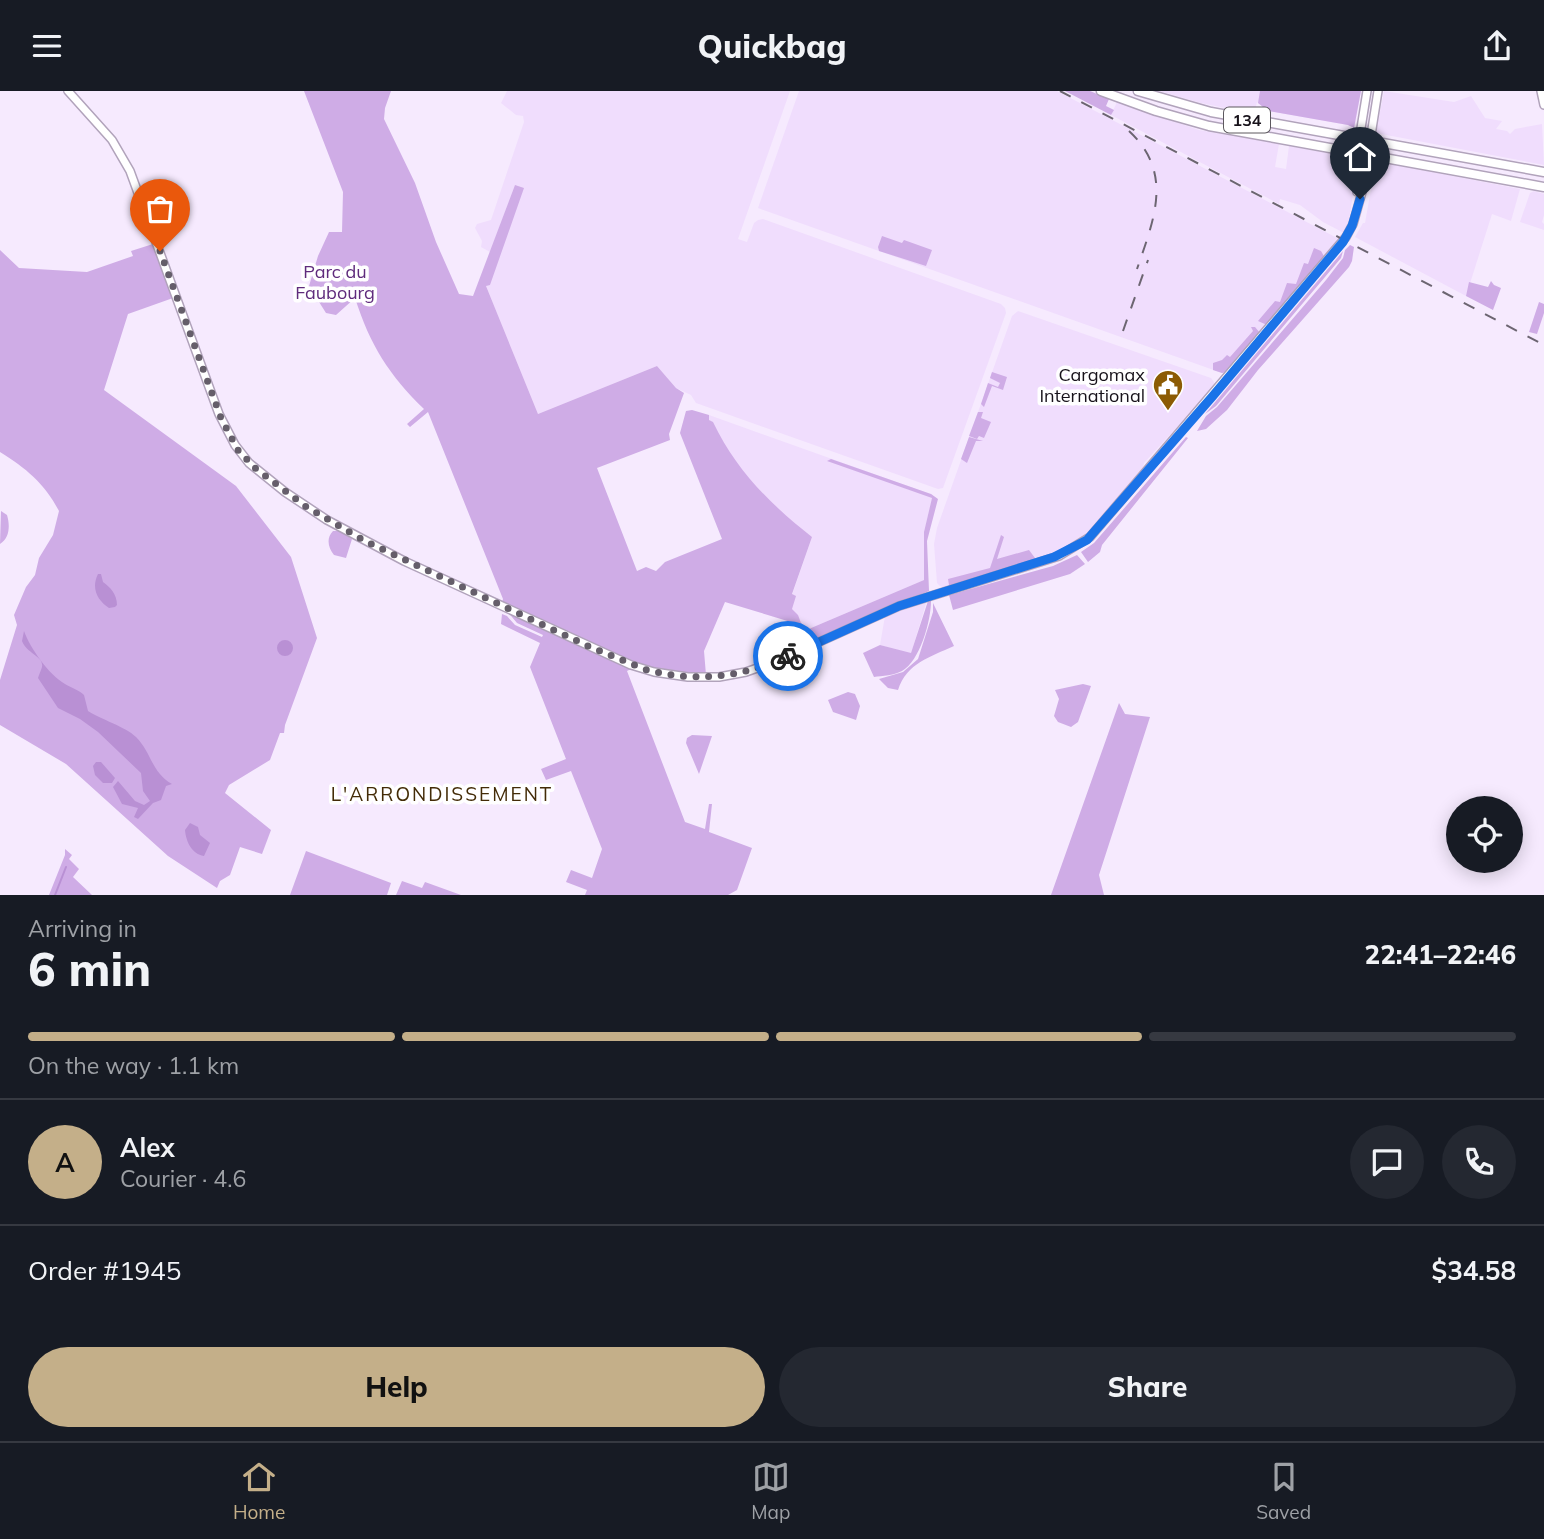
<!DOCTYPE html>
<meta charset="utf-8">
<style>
:root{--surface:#171b24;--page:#242831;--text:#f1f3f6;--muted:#9ea1a6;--line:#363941;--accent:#c4af89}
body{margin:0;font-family:Mulish,sans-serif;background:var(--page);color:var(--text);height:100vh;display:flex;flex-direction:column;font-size:26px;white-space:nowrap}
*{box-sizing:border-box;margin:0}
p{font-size:23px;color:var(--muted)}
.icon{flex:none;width:38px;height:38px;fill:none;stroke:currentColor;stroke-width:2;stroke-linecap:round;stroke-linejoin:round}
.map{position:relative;height:804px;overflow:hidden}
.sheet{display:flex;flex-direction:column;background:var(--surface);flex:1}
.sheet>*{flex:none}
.buttons{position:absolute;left:1446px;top:705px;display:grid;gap:14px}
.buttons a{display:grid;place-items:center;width:77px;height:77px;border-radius:50%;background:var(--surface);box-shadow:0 4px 18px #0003;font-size:35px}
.pin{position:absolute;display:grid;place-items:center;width:60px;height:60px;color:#fff;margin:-72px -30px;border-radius:50% 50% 50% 0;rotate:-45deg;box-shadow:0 0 7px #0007}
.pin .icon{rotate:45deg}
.courier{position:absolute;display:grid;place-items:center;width:70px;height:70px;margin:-35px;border:5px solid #1a73e8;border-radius:50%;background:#fff;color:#222;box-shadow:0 2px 9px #0007}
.overview em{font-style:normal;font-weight:800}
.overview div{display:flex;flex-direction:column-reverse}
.overview{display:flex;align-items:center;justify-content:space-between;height:119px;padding:0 28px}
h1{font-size:46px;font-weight:800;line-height:52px}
.bar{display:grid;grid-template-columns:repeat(4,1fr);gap:10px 7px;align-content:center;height:84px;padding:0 28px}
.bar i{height:9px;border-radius:5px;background:var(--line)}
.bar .on{background:var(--accent)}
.bar p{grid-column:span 4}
.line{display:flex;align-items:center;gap:18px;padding:0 28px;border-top:2px solid var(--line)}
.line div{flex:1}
.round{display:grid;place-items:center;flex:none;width:74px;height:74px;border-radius:37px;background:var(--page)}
.cta{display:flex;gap:14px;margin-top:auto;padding:14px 28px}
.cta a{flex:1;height:80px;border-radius:42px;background:var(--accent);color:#111;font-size:28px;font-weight:800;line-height:80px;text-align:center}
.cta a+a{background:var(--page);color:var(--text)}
header{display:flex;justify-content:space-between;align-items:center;height:91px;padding:0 28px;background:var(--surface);font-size:32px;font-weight:800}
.dock{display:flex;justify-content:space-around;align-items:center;height:98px;border-top:2px solid var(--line);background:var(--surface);font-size:19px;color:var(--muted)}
.dock a{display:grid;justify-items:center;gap:4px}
.dock .on{color:var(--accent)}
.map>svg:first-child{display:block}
.built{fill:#f0ddfd}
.green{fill:#cface6}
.water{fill:#b990d4}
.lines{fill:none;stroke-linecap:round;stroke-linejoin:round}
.stream{stroke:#b990d4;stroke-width:2}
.secondary-casing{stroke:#b1a3bb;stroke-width:10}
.primary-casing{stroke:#b1a3bb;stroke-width:11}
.secondary{stroke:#fff;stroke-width:7}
.primary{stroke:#fff;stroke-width:8}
.rail{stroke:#6c6571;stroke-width:2;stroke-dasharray:12 12;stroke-linecap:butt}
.done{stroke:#655e6a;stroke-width:7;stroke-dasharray:0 12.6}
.route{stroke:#1a73e8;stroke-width:9}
.labels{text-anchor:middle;stroke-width:7;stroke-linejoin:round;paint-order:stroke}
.shield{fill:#fff;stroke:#5d595f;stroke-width:2}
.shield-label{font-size:16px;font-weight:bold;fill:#17121a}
.park-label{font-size:18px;fill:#5f2b7c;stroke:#fff}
.poi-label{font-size:18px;fill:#17121a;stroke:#fff;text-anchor:end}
.neighbourhood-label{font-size:19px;letter-spacing:2px;fill:#432b07;stroke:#fff}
</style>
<header><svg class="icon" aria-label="menu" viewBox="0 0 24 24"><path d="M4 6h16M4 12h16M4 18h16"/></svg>Quickbag<svg class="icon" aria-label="share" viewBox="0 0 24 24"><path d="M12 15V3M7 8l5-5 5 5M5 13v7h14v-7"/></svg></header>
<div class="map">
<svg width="1544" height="804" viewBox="0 0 1544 804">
<rect width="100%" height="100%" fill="#f6eafe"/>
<path class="built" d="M507,0h283l-52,148 9,3 7,-19 4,-3 5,-1 238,85 4,4 1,5 -63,175 -5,1 -242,-86 -5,-8 -15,-7 -19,-22 -119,48 -52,-128 29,-101 -25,67 -9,-5 1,-6 -7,-13 2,-4 14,-4 33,-98 -1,-6 -7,-1 -15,-12z
M799,0h258l282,148 -110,131 -7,3 -464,-165z
M1159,0h202l-7,37 -6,-3 -80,-14 -11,-9 -3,12 -53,-11z
M1384,0l70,11 17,-6 14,22 17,3 -6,8 11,2 3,3 5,-5 27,-5 2,41 -168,-32z
M1117,11l82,28 80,14 -4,23 11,2 3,-23 61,11 3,6 2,18 -6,39 -5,13 -21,-11 -23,-17 -20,-6 -1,5 -168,-89z
M1376,70l144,28 -9,32 -19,-7 -26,82 -111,-59 8,-14h2z
M1534,100l10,3v21l-2,7 2,2v6l-24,-8 10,-29z
M1018,220l193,67 3,4v5l-70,76 -1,4 -59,71 -18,11 -22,9 -99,30 -5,-2 -3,-3 -3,-39 3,-16 75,-212z
M709,324l224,80 -9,37v48l-120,51 -12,-22v-14l20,-58 -34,-27 -40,-43 -29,-47z
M927,509l-16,54 -31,-9 5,-29z"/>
<path class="green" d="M304,0h87l-6,17 -1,11 31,64 21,59 23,52 14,2 42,-111 9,3 -34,97 -4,1 52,128 119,-48 19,22 8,5 -15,41 1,6 -73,28 40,103 9,-4 10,4 9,-9 57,-23 -42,-106 6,-22 6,-1 17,5v5l4,2c23,48 57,82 99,115l-20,57 4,2 -4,13 6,6 6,16 120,-51v-48l8,-34 -105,-37 4,-2 100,35 7,5 -11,42 2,50 -142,61 -3,-1 10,-28 -69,-21 -21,49 2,24 -47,-4 -26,-9 -131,-59 1,-4 -75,-187 -18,15 -3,-3 17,-15c-35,-34 -54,-64 -69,-111l-19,17 -10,-2 -17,-27 9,-30 11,-24h13l1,-40z
M1065,0h25l19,8 -3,7 8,4 -3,5z
M1260,0h101l-7,37 -6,-3 -80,-14 -10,-8z
M882,145l20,7 2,-3 28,10 -6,16 -47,-15 -1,-4z
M153,153l20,54 -45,16 -24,76 132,96 55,71 26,81 -32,87 -1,8h-4l-10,27 -41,25 -4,8 46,37 -9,24 -22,-7 -10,28 -10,6 -3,7 -49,-32 -102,-92 -66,-39v-45l17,-55 -3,-10 12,-28 9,-12 4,-17 14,-23 6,-24c-14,-27 -33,-43 -59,-59v-202l19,18 68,4 46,-16 -2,-5z
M1350,154l4,2 -2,14 -3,6 -91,103 -31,40 -21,19 -9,2 9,-15 11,-9 109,-127 17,-22 2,-8z
M1314,157l7,3 4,7 -58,67 -9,-4 17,-20 5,1 7,-19 9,1 8,-21 4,1z
M1343,160l-2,7 -16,19 -109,129 -11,8z
M1491,190l3,4 7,3 -8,22 -27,-14 3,-14 19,5z
M1539,211l5,2v9l-7,21 -8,-2z
M1251,236h4l5,6 -33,39 -5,1 -9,-3v-7l9,-3 5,-5 3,2 23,-26z
M992,281l15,5 -4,13 -11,-4 -8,21 -3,-3 7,-21 10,4 2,-4 -10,-5z
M978,321h5l-2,6 10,4 -7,16 -5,-2 -2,3 -8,-3z
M969,346l14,4h-7l-9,22 -6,-4z
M1186,346l2,1 -86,107 -2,7 -12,10 -7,-10 13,-9z
M1,420l6,4c3,10 3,23 -7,29z
M333,440h6l13,8 -6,19 -12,-3c-6,-7 -8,-17 -1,-24z
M1001,444l3,2 -7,22 32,-9 6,8v3l-85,25 -1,-1 -1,-6 42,-11z
M1077,464l8,9 -15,10 -117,36 -4,-15 104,-29z
M928,510h3c0,20 -11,60 -29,70 -7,4 -20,5 -28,6l-11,-24 17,-8 31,8z
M933,512l21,43c-24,11 -47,17 -56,44l-10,-2 -9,-9 24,-7 15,-13 15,-47z
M507,520l124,58 -4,2 58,151 20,7 4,-25h3l-3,28 43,16 -15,42 -9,5h-143l2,-5 -21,-8 5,-12 21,8 10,-29 -31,-78 -25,9 -5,-11 25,-10 -36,-92 10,-24 -39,-19 1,-10 5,2 8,9 27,12 1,-2 -26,-12z
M1083,593l8,2 -13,36 -7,5 -13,-5 -4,-6 5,-17 -4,-9z
M848,601l7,2 5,12 -4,14 -23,-8 -5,-12z
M1119,612l6,11 25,3 -51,158 5,20h-53z
M692,644l20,1 -13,38 -13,-31 1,-5z
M65,758l7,6 -3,4 10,10 -6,8 19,18h-43l16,-40z
M306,760l85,32 -4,12h-97z
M402,790l20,7 3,-6 36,13h-65z"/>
<path class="water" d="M98,483h3l2,8c7,5 14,12 14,23l-2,2 -6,1c-12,-8 -18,-20 -11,-34z
M24,540c6,17 25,44 41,53 7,4 14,6 19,11l4,16c12,8 38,16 48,26 16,16 15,35 36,47l-6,2 -5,14 -8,3 -15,16 -4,-2 4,-9 -16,-4 -9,-17 5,-6 17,20 9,4 6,-4 -7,-10 -2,-18 -43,-41 -18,-13 -22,-11 -20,-30c1,-4 3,-7 4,-11 2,-11 -15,-13 -20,-26z
M277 557a8 8 0 1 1 16 0a8 8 0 1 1-16 0Z
M96,671h5l14,16 -3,5h-9l-8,-8 -2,-9z
M190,732l8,4 2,8 10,8 -6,13c-12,-2 -18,-14 -19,-26z"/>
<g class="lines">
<path class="stream" d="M55,804l11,-28"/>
<g class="secondary-casing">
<path id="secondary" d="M68,0l44,49 18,31 89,243 16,31 14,18 36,29 42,28 77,41 227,104 23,7 34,5h31l27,-5 31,-11 122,-55 160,-50 31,-19 256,-300 7,-13 9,-32 16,-101
M1541,0l3,14
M1357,101v-39l10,-62"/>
</g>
<g class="primary-casing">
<path id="primary" d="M1101,0l55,20 53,15 335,61
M1138,0l73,21 333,60"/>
</g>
<use href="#secondary" class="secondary"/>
<use href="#primary" class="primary"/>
<path class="rail" d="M1060,0l484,254
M1129,40c45,42 25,88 8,138
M1123,240l25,-71"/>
</g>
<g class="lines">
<path class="done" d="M160,160l61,167 17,32 17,18 50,38 60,35 225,106 54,22c49,14 97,9 144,-13"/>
<path class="route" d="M788,565l111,-50 155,-49 33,-17 125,-143 131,-155 9,-16 8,-27"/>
</g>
<defs>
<g id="civic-pin" transform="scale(1.575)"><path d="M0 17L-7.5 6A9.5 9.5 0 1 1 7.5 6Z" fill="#8c5b04" stroke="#fff"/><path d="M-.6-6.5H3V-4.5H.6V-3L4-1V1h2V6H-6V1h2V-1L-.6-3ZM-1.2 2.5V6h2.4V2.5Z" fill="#fff"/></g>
</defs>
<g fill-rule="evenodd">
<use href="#civic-pin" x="1168" y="294"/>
</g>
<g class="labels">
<rect class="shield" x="1224" y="16.5" width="46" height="25" rx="5"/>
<g class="shield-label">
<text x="1247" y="35">134</text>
</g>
<g class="park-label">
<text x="335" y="187">Parc du<tspan x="335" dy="21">Faubourg</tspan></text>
</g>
<g class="poi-label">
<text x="1145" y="290">Cargomax<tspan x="1145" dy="21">International</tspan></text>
</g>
<g class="neighbourhood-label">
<text x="442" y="710">L'ARRONDISSEMENT</text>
</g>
</g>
</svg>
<div class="buttons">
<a><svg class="icon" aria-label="locate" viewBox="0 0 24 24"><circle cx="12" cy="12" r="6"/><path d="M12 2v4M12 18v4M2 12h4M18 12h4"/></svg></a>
</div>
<div class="pin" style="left:160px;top:160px;background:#ea580c"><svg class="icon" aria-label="bag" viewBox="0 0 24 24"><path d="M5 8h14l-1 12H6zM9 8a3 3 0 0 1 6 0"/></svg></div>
<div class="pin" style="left:1360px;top:108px;background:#1f2937"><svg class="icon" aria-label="home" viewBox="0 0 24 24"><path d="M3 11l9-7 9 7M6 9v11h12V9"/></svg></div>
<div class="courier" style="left:788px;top:565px"><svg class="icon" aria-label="bike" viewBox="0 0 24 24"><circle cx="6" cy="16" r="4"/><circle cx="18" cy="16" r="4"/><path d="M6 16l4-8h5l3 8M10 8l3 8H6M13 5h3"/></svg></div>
</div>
<section class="sheet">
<div class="overview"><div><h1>6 min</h1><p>Arriving in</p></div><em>22:41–22:46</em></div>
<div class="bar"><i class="on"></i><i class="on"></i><i class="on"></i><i></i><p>On the way · 1.1 km</p></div>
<div class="line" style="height:126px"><b class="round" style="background:var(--accent);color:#111">A</b><div><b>Alex</b><p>Courier · 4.6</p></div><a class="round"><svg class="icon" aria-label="chat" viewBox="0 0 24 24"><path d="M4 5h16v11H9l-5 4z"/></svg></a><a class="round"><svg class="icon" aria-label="phone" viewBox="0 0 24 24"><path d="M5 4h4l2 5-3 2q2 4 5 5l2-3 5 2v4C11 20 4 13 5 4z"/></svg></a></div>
<div class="line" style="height:91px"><div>Order #1945</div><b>$34.58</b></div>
<div class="cta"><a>Help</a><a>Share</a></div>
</section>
<nav class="dock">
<a class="on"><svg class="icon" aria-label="home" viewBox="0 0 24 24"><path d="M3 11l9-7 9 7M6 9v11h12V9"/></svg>Home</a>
<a><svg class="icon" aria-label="map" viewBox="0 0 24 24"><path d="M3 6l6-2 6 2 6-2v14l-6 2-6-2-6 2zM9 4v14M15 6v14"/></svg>Map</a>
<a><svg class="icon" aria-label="saved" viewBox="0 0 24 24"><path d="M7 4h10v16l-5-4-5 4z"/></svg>Saved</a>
</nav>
